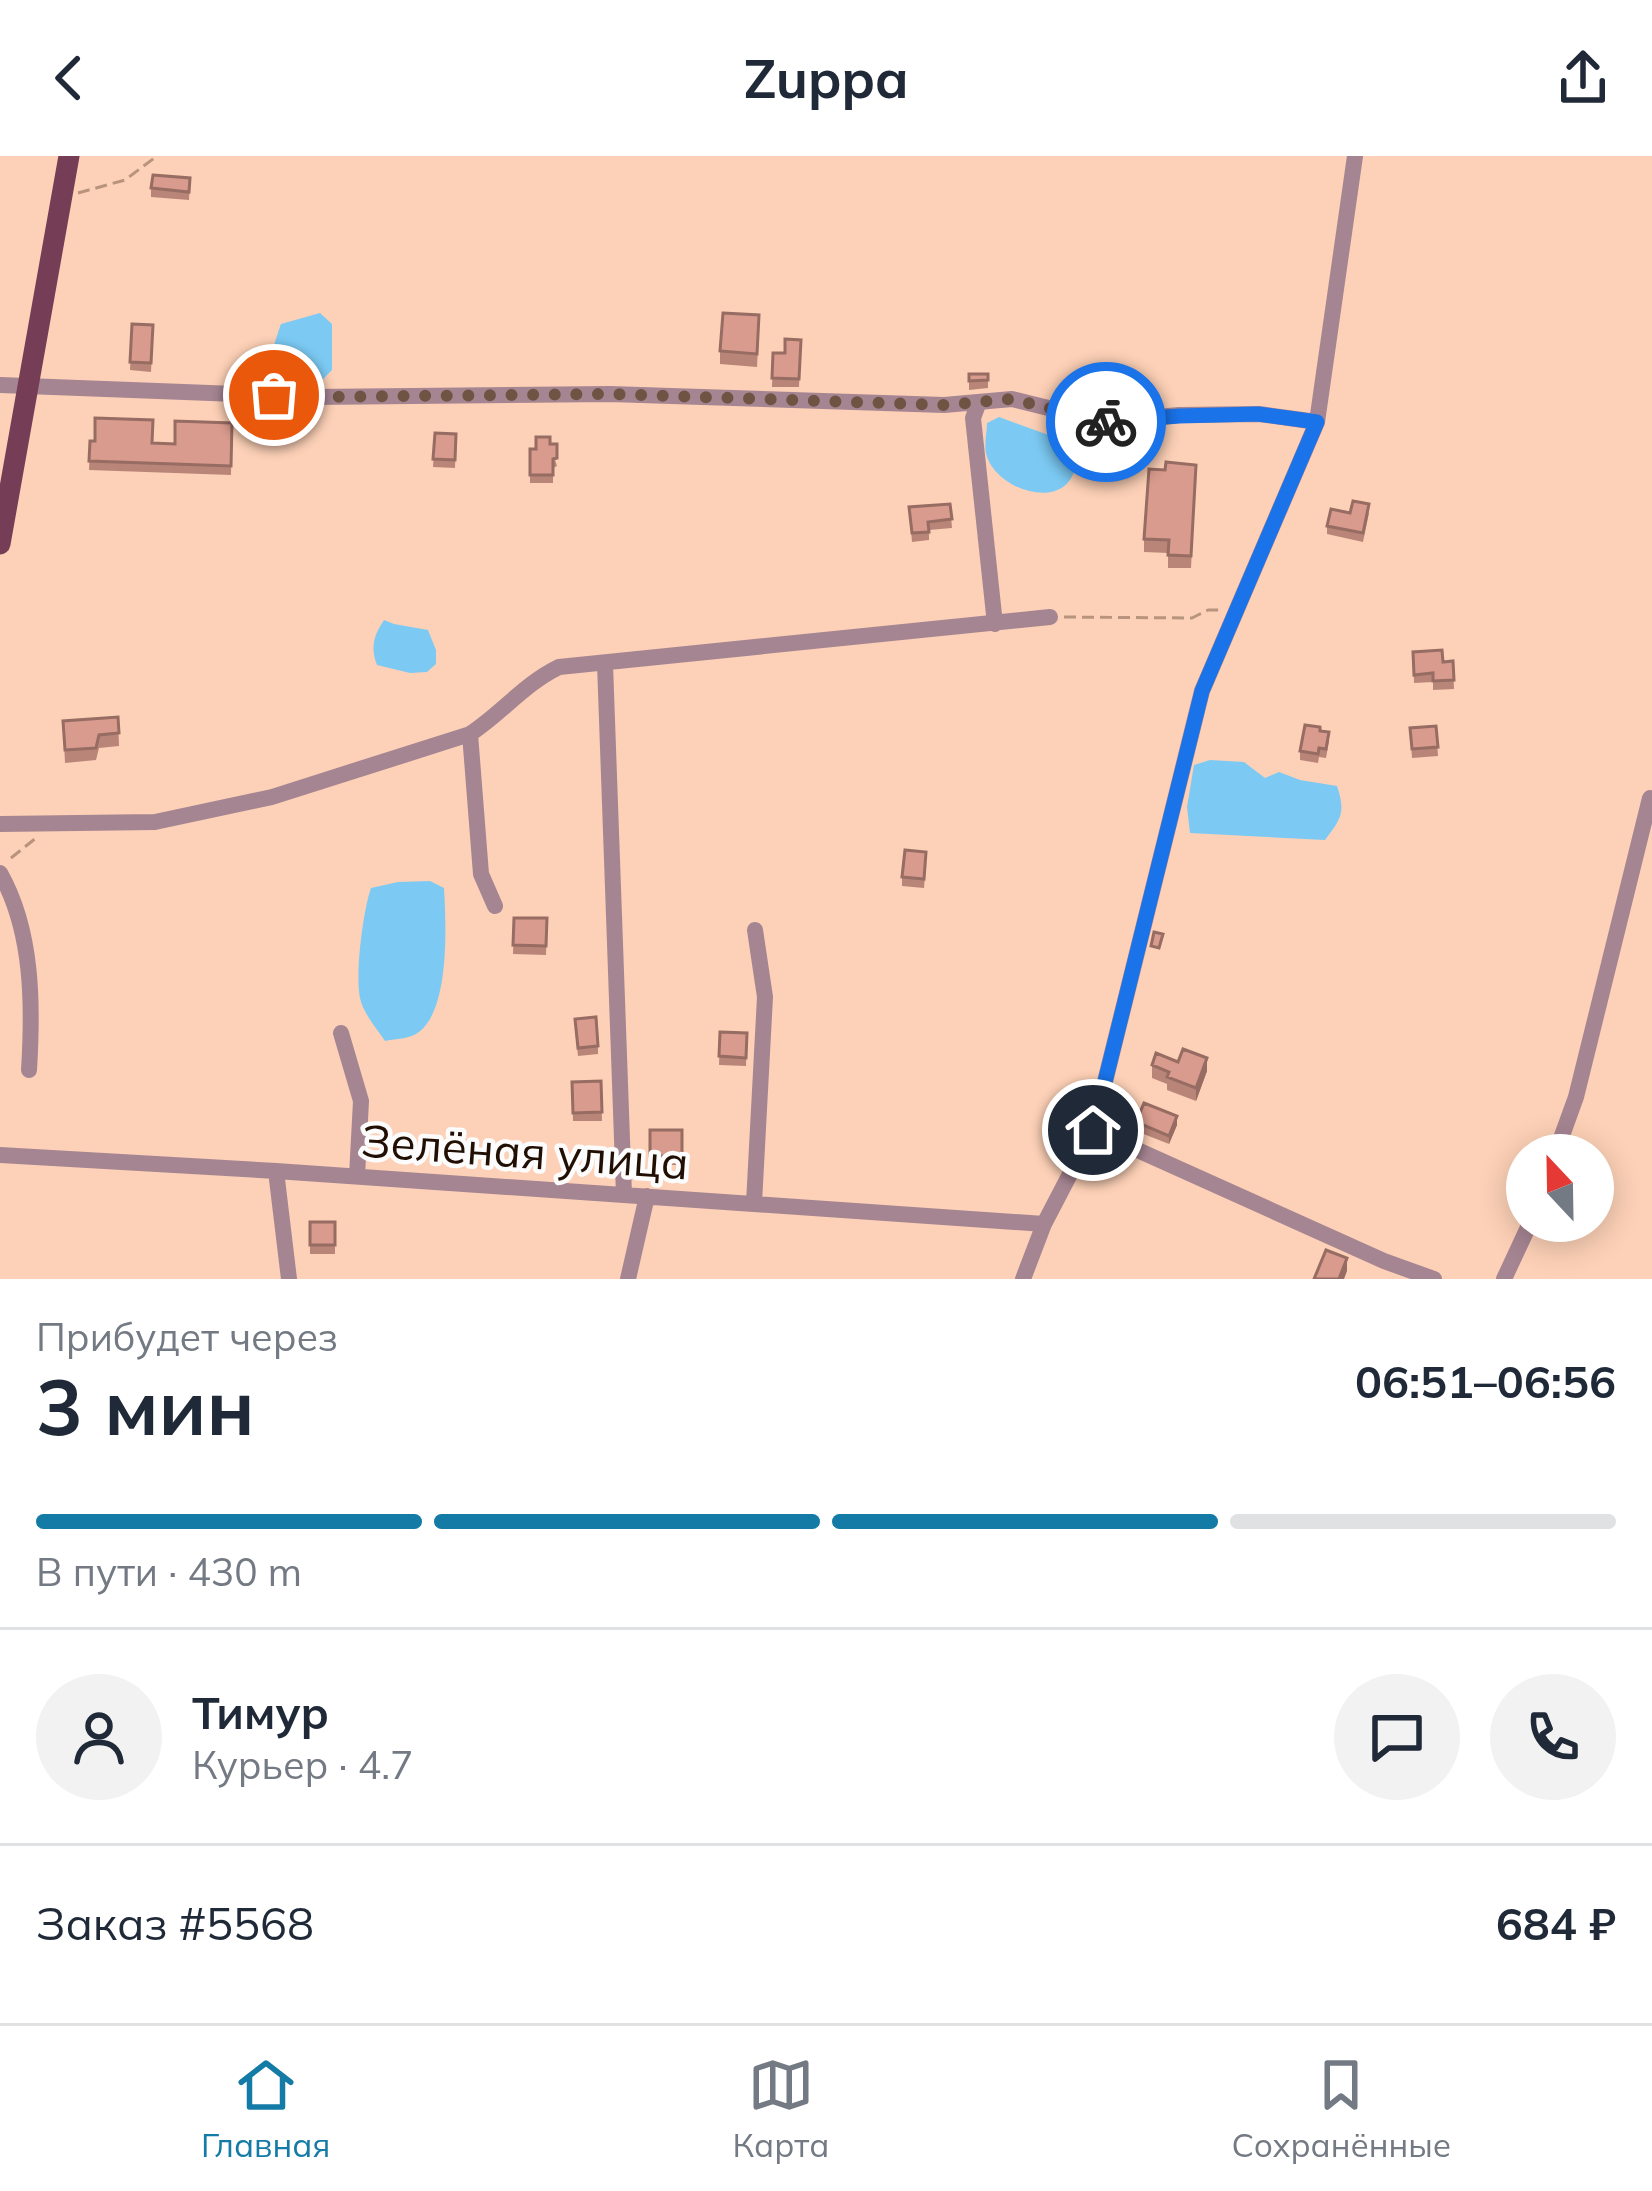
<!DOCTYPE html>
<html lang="ru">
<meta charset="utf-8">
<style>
:root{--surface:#fff;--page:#f2f2f3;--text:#1f2937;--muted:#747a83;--line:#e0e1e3;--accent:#147ba6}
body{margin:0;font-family:Mulish,sans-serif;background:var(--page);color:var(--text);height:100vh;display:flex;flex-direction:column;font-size:45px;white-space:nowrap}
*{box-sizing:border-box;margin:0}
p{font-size:39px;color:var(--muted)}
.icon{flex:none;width:66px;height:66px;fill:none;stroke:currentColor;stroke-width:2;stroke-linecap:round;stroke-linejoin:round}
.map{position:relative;height:1123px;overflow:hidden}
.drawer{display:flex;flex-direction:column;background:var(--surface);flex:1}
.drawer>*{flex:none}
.needle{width:78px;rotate:338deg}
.fabs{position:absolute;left:1506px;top:978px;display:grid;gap:24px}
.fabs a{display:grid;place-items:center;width:108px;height:108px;border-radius:50%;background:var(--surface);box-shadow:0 6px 30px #0003;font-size:60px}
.pin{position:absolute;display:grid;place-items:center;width:102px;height:102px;color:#fff;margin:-51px;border:6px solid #fff;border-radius:50%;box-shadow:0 3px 12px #0007}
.courier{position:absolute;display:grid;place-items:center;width:120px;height:120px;margin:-60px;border:9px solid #1a73e8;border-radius:50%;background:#fff;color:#222;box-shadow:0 3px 15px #0007}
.overview em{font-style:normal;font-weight:700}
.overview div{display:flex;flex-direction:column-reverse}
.overview{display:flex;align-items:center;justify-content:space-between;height:204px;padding:0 36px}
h1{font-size:78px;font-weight:700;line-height:90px}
.bar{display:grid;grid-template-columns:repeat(4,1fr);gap:18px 12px;align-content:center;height:144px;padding:0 36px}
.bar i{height:15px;border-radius:9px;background:var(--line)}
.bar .active{background:var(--accent)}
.bar p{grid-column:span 4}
.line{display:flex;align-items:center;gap:30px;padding:0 36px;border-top:3px solid var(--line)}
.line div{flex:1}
.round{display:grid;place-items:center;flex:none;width:126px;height:126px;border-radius:63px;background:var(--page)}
header{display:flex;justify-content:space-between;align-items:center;height:156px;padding:0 36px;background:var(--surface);font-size:54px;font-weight:700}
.dock{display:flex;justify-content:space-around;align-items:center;height:168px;border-top:3px solid var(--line);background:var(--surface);font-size:33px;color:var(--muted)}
.dock a{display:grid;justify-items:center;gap:6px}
.dock .active{color:var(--accent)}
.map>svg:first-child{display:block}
.water{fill:#7ccaf4}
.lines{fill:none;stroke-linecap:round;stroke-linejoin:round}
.path{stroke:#b8947f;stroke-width:3;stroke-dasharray:12 6;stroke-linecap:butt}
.minor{stroke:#a68592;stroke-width:16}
.major{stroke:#753e56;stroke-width:21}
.wall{fill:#ba8579}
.shaded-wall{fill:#976c63}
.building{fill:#d89b8d;stroke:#976c63;stroke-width:3}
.done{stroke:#6f5343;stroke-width:12;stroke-dasharray:0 21.6}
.route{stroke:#1a73e8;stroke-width:15}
.labels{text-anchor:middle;stroke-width:9;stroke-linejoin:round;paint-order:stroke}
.street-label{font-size:45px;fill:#220f04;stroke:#fcfcfc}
</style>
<header><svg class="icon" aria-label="back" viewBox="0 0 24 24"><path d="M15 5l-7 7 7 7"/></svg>Zuppa<svg class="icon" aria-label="share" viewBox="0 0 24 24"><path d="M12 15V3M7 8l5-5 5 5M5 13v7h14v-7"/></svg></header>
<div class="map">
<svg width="1652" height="1123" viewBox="0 0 1652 1123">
<rect width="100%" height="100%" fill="#fdd1b7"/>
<path class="water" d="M320,157l12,11v46l-11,11 -37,7c-21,-15 -10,-44 -3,-64z
M999,261l55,20 20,11c0,7 2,13 1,20 -10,45 -81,22 -89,-15 -2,-9 1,-21 1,-30z
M384,464l10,4 34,6 8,20v14l-9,8 -17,1 -33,-8c-7,-18 -3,-30 7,-45z
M1210,604l34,2 21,16 14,-6 21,8 37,6c9,27 4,33 -12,54l-135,-7 -3,-26 7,-42z
M430,725l14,7c2,35 7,129 -30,147 -8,4 -20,4 -29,6 -8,-12 -22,-28 -25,-43 -5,-24 3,-87 11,-110l27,-6z"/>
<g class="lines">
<path class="path" d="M78,37l47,-13 32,-24
M1064,461l128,1 16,-8h13
M11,702l25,-20"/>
<path class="minor" d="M0,229l313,12 297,-3 334,11 68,-6 93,23 74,-7 80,-1 58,8
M979,246l-6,16 22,206
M605,508l19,531
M470,578l11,140 14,32
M0,668l155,-2 117,-25 198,-63c32,-21 54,-50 89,-67l491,-50
M0,717c33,58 33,132 29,197
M341,877l20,68 -4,75
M1093,974l291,131 50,18
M0,999l276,16 768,53
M1555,999l21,-58 74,-299
M276,1015l13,108
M754,1047l11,-206 -10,-67
M628,1123l19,-83
M1023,1123l21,-55 49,-94 109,-439 115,-269 38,-266
M1504,1123l27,-58"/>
<path class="major" d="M0,388l69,-388"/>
</g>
<path class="wall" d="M190,22l-1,22 -38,-3v-9z
M132,168l21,1 -2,47 -21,-2z
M759,172l-2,39 -37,-3v-13z
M801,184l-2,47h-27l1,-34h12z
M969,218h19v14l-19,2z
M232,267l-1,52 -142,-5 1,-29 85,3z
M435,277l21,1 -1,34 -22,-1z
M550,288l7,22 -4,2v15h-23v-34z
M1196,322l-5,90h-23v-15l-24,-1v-13z
M950,348l2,24 -23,2v10l-17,2 -3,-35z
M1350,357h19l-6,29 -36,-8v-8z
M1413,496l30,10 10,-1 1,28 -21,1v-8l-19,1z
M118,561l1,29 -20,2 -3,12 -31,3 -2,-42z
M1436,570l2,30 -26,2 -2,-30z
M1320,575l9,10 -3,17 -7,-1 -1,6 -18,-3v-9z
M926,704l-2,28 -22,-2v-9z
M514,762h33l-1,37 -33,-1z
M575,872l23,18v8l-20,2z
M720,876l27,1 -1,33 -27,-1z
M1152,909l55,6 -11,30 -29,-11v-6l-15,-6z
M601,925l1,40h-29l-1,-39z
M1136,966l41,3 -8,19 -33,-13z
M650,974h32v35h-32z
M310,1066h25v32h-25z"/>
<path class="shaded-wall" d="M1207,902v13l-11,30v-13z
M1177,960v9l-8,19v-8z
M1347,1102v13l-3,8h-5z"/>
<path class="building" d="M153,19l37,3 -1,14 -38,-4z
M723,157l36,2 -2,39 -37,-3z
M132,168l21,1 -2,38 -21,-1z
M785,183l16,1 -2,39 -27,-1 1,-25h12z
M969,218h19v6l-19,1z
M95,262l58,2 -1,23 23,1v-23l57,2 -1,43 -142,-5 1,-20h5z
M435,277l21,1 -1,26 -22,-1z
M536,281h14v7h7v14l-4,1v16h-23v-26h6z
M1166,306l30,3 -5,91 -23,-1 1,-15 -25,-1 5,-70 16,1z
M1353,345l16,3 -6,29 -36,-7 4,-17 19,4z
M950,348l2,15 -24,3 1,10 -17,1 -3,-26z
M1442,494l1,12 10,-1 1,19 -21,1v-8l-19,2 -1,-23z
M118,561l1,16 -20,2 -3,13 -31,2 -2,-29z
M1305,569l15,2v4l9,1 -3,17 -7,-1 -1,6 -18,-3z
M1436,570l2,21 -26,2 -2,-21z
M905,694l21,2 -2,27 -22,-2z
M514,762h33l-1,28 -33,-1z
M1154,776l9,2 -4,14 -8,-2z
M596,861l2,29 -20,2 -3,-29z
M720,876l27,1 -1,25 -27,-2z
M1183,893l24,9 -11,30 -29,-11 2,-5 -17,-7 4,-12 22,9z
M601,925l1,31 -29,1 -1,-31z
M1144,947l33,13 -8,20 -33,-14z
M650,974h32v26h-32z
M310,1066h25v23h-25z
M1326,1094l21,8 -8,21h-25z"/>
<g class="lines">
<path class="done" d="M274,239l39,2 297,-3 334,11 68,-6 94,23"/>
<path class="route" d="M1093,974l109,-439 115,-269 -59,-8 -79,2 -73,6"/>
</g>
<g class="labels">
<g class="street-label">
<text transform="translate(525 996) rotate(4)" y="16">Зелёная улица</text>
</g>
</g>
</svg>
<div class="fabs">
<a><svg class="needle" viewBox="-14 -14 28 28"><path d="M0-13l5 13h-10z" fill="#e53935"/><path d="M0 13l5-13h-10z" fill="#747a83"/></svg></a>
</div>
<div class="pin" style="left:274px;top:239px;background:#ea580c"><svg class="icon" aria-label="bag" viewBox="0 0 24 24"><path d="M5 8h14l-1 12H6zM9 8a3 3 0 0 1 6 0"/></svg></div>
<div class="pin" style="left:1093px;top:974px;background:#1f2937"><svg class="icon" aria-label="home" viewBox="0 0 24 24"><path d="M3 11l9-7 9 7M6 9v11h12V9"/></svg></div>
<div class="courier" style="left:1106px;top:266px"><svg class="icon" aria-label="bike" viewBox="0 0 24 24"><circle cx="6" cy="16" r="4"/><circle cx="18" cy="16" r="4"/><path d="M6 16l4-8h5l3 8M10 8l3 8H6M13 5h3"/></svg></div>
</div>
<section class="drawer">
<div class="overview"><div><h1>3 мин</h1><p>Прибудет через</p></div><em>06:51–06:56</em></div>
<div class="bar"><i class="active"></i><i class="active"></i><i class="active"></i><i></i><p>В пути · 430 m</p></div>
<div class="line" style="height:216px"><a class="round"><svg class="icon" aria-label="person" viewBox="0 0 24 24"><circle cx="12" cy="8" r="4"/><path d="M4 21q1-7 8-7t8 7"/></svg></a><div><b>Тимур</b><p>Курьер · 4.7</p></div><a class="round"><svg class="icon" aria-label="chat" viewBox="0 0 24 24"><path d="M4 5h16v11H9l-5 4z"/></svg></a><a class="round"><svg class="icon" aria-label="phone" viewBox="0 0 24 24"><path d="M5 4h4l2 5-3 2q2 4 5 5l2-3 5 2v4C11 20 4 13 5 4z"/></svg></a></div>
<div class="line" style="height:156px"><div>Заказ #5568</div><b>684 ₽</b></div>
</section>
<nav class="dock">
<a class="active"><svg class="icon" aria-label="home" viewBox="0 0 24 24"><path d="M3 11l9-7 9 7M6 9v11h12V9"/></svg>Главная</a>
<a><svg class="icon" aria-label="map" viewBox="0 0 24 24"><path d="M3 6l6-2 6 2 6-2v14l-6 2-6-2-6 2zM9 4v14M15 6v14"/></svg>Карта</a>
<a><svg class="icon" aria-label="saved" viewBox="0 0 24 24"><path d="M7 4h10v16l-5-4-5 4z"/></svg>Сохранённые</a>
</nav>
